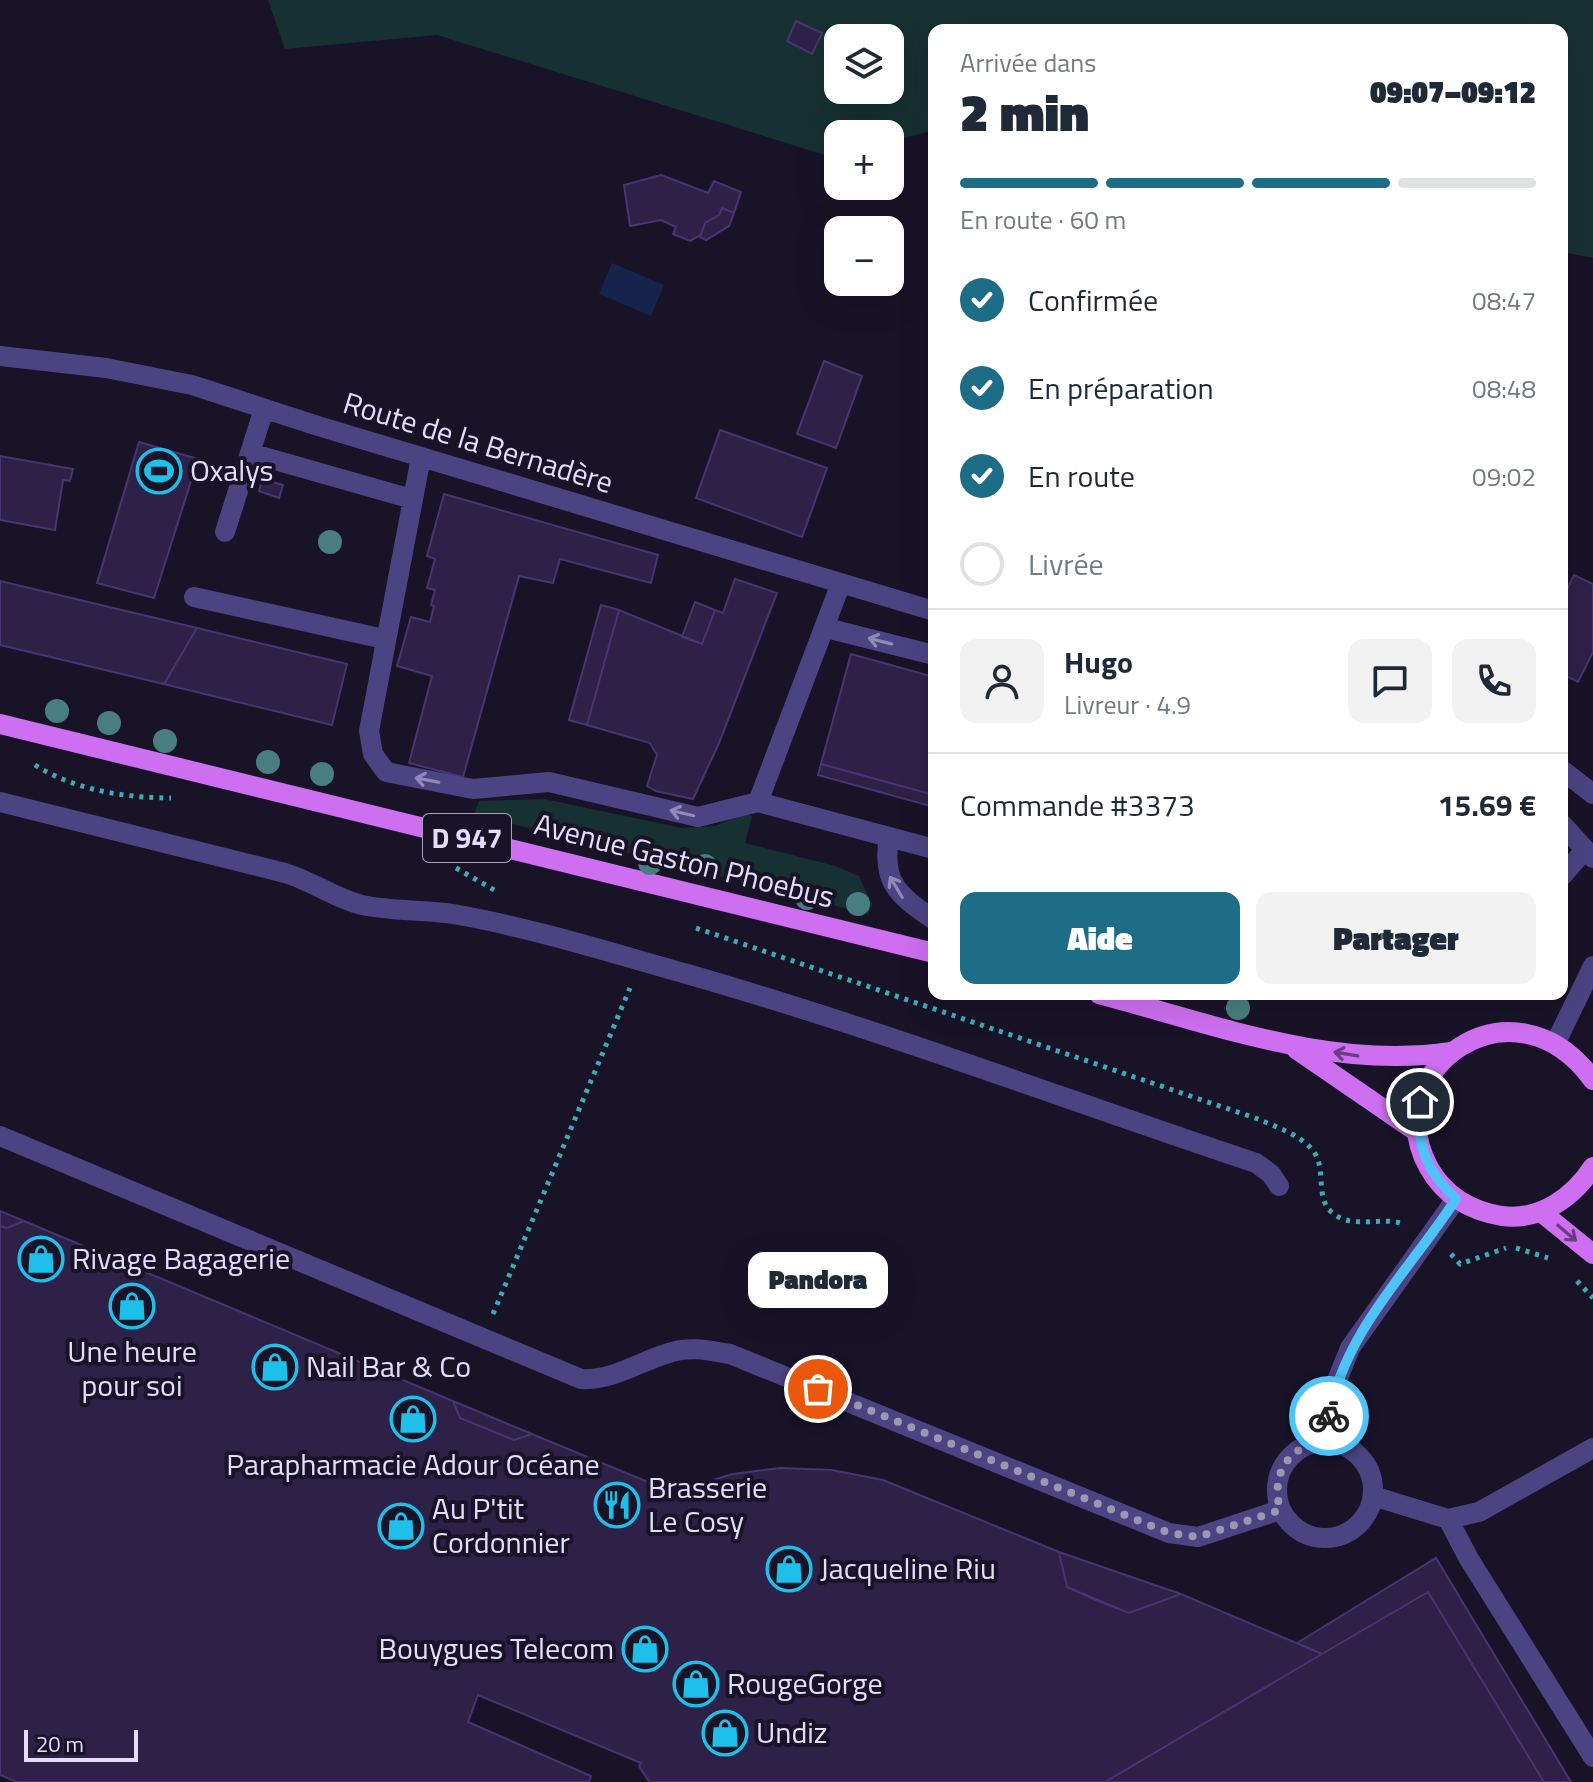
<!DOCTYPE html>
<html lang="fr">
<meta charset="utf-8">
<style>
:root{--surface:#fff;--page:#f2f2f3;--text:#1f2937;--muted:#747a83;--line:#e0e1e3;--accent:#1e6d87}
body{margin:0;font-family:"Titillium Web",sans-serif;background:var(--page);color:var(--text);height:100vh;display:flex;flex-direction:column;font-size:30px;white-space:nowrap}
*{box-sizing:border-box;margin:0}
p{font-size:26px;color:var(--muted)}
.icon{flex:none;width:44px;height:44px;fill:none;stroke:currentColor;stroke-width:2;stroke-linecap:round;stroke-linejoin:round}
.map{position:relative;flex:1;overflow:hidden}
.sheet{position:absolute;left:928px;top:24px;width:640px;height:976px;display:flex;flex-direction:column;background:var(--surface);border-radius:16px;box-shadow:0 8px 32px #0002}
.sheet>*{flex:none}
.buttons{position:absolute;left:824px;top:24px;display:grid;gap:16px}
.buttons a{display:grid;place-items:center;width:80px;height:80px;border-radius:16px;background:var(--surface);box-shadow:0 8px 32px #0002;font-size:40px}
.scale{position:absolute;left:24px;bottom:20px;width:114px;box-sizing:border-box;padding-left:8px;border:4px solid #e4defc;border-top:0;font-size:22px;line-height:28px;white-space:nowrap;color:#e4defc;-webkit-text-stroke:6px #191328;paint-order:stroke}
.pin{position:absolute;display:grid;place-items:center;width:68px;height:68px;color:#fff;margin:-34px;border:4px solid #fff;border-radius:50%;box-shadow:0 2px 8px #0007}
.courier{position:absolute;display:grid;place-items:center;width:80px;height:80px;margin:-40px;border:6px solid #4fc3f7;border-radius:50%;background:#fff;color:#222;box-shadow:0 2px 10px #0007}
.bubble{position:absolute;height:56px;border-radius:16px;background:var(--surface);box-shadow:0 8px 32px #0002;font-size:26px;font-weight:800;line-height:56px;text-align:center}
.overview em{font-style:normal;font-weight:800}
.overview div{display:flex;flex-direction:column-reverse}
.overview{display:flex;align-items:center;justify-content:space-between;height:136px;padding:0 32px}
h1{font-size:52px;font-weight:800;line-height:60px}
.bar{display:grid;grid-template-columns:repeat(4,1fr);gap:12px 8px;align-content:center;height:96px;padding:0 32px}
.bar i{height:10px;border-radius:6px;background:var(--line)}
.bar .current{background:var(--accent)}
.bar p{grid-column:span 4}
.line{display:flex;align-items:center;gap:20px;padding:0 32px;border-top:2px solid var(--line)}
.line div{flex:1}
.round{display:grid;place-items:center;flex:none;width:84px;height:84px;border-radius:16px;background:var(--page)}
ol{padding:0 32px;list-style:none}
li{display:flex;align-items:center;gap:24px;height:88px}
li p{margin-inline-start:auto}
li .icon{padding:8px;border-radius:50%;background:var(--accent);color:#fff;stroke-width:4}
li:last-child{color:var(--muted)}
li i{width:44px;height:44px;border:4px solid var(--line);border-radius:50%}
.primary-button{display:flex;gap:16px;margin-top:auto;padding:16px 32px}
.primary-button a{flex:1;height:92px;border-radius:16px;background:var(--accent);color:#fff;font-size:32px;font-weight:800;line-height:92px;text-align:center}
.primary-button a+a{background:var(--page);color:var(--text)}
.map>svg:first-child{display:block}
.green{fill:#173032;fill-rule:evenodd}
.water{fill:#14244b}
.building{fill:#2d2148;stroke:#473571;stroke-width:2}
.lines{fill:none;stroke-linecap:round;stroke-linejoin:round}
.path{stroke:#3dacb1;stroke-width:5;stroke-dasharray:4 6;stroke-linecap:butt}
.minor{stroke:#4c4383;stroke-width:20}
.major{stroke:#ce6ff1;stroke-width:20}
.tree{fill:#487e7f}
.oneway{stroke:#9089b9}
.oneway2{stroke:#6a3c82}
.done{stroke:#9d97b2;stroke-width:8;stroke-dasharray:0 14.4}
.route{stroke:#4fc3f7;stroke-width:10}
.labels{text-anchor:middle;stroke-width:8;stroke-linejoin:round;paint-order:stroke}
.shield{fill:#191328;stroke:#a7a1bc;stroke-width:2}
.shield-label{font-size:28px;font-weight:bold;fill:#e4defc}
.street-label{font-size:30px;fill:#e4defc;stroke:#191328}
.poi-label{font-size:30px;fill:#e4defc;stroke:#191328;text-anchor:start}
</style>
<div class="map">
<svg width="1593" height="1782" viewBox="0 0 1593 1782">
<rect width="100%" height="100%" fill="#191328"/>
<path class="green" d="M268,0h1325v258l-31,-6v-222h-628v100l-44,12v-8h-52l-3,24 -398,-123 -152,14zM838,38h52v52h-52z
M544,799l138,29 33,-2 30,-12 7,2 -7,27 90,23 24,10 13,28 -4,10 -394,-100 5,-13z"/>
<path class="water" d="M612,263l52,22 -13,31 -52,-22z"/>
<path class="building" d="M796,21l26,12 -10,21 -25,-13z
M661,175l47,18 6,-12 27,11 -7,21 -12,-5 -3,7 -14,8 -4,12 -11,6 -17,-7 3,-7 -15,-7 -31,6 -6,-41z
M722,208l12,5 -5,13 -23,14 -6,-3 5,-14 14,-8z
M824,361l38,15 -26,72 -39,-14z
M720,430l107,38 -25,69 -106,-39z
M139,442l59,17 -44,139 -57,-15z
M0,456l73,13 -3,12 -7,-1 -8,50 -55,-10z
M262,479l21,6 -4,13 -20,-7z
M444,494l214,61 -7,28 -91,-24 -7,24 -34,-7 -56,201 -54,-14 23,-87 -35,-10 14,-49 19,5 4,-16 -3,-1 4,-15 -8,-2 8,-29 -8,-3z
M1574,575l19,9v68l-15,30 -16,-8v-74z
M735,579l42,14 -58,150 -26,56 -37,-8 -9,-5 10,-31 -7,-12 -63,-18 32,-115 83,34 13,-34 8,3z
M0,581l197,47 -33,56 -164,-39z
M695,602l20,8 -13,34 -20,-7z
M601,605l18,5 -32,115 -18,-5z
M197,628l150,36 -15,61 -168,-41z
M851,654l83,23v118l-113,-31z
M821,764l113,31v12l-116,-32z
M0,1211l24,10 -17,7 -7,-2z
M24,1221l429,180 7,17 54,22 18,-6 140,58 61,-18 47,-6 52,2 51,10 176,72 8,35 31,14 31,12 52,-19 141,60 -217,128h-456l-10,-16 2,-3 -163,-68 -10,27 123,54 -2,6h-572l-17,-7v-549l7,2z
M453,1401l79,33 -18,6 -54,-22z
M1059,1552l122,42 -52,19 -62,-26z
M1436,1558l135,224h-27l-116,-190 -106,62 -25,-11z
M1428,1592l116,190h-439l217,-128z"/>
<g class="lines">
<path class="path" d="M35,765c39,25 91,33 136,33
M456,868l40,23
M696,928l562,191c18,8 53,19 60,41 7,21 -4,48 25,59 19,7 42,-2 61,5
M1516,1248l32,10
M1451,1254l9,10 46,-16
M1577,1281l16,17
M493,1314l137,-326"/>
<path class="minor" d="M0,356l106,12 86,17 126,41 616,185
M250,453l14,-44
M421,457l-52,274 4,23 13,18 87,17 76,-7 149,35 60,-15 176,47
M225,532l25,-79 162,46
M194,597l190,42
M826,628l108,27
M1562,770l31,24
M0,802l285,71c27,8 49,25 77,32 32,7 65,4 97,10 77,14 153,38 228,59 192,55 380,126 569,189l15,11 8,12
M758,802l83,-219
M1562,824l31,34
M889,838c-8,46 11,58 45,82
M1562,876l22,-25
M1556,1042l37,-76
M0,1136l581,243c32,2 61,-19 91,-27 20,-6 39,-1 58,2l439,179 29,4 82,-27
M1324,1441l10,-53 16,-40 106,-149
M1277 1490a48 48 0 1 1 96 0a48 48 0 1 1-96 0Z
M1373,1496l75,23 31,-7 114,-64
M1448,1519l21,40 124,198"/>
<path class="major" d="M0,724l934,229
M1099,994c114,30 233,76 352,58
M1296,1049l121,83
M1593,1080c-80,-110 -218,-9 -164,88 16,28 42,43 73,48 39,5 71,-19 91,-49
M1541,1212l52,42"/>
</g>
<g class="tree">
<circle cx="330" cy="542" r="12"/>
<circle cx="57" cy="711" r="12"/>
<circle cx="109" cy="723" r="12"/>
<circle cx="165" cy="741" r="12"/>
<circle cx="268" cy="762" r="12"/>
<circle cx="322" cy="774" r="12"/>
<circle cx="650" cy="863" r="12"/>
<circle cx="705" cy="866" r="12"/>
<circle cx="807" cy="898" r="12"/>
<circle cx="858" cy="904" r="12"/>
<circle cx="1238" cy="1008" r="12"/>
</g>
<defs><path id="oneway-shaft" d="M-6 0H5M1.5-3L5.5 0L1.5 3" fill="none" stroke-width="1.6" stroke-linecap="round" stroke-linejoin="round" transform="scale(2)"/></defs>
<g class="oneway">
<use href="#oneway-shaft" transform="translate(880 641) rotate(-166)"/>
<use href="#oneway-shaft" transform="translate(427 780) rotate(-169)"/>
<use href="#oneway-shaft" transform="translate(682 813) rotate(-167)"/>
<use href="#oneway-shaft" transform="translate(896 887) rotate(-121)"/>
</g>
<g class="oneway2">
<use href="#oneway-shaft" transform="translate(1346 1054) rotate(-171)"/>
<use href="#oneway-shaft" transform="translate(1567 1233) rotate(40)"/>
</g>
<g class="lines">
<path class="done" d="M818,1389l351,144 29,4 82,-27c-9,-36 7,-63 44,-69l5,-25"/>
<path class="route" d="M1329,1416c16,-86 81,-146 127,-217 -31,-29 -40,-55 -36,-97"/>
</g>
<defs>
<g id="stadium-ring" transform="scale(2.3)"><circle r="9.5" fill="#191328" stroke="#1cc0e9" stroke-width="1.5"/><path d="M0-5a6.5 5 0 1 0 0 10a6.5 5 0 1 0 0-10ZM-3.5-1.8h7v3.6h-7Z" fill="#1cc0e9"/></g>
<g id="shop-ring" transform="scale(2.3)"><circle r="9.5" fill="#191328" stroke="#1cc0e9" stroke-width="1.5"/><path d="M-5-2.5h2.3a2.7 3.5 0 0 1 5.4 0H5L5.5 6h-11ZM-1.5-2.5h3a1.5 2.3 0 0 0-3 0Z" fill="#1cc0e9"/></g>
<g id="restaurant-ring" transform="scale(2.3)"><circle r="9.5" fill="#191328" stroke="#1cc0e9" stroke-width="1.5"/><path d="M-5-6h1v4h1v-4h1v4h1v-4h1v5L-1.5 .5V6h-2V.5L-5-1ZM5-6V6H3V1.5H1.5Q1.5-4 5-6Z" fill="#1cc0e9"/></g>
</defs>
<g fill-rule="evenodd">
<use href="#stadium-ring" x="159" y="471"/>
<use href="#shop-ring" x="41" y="1259"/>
<use href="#shop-ring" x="132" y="1306"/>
<use href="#shop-ring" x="275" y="1367"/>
<use href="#shop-ring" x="413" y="1419"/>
<use href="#restaurant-ring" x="617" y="1505"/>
<use href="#shop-ring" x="401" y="1526"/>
<use href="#shop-ring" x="789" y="1569"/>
<use href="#shop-ring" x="645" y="1649"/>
<use href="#shop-ring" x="696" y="1684"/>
<use href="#shop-ring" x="725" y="1733"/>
</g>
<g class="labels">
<rect class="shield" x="423" y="814" width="88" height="48" rx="6"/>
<g class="shield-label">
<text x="467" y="848">D 947</text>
</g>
<g class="street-label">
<text transform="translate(478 443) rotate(17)" y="10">Route de la Bernadère</text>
<text transform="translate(684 861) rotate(14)" y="10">Avenue Gaston Phoebus</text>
</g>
<g class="poi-label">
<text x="190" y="481">Oxalys</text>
<text x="72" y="1269">Rivage Bagagerie</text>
<text x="132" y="1362" text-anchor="middle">Une heure<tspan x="132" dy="34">pour soi</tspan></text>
<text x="306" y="1377">Nail Bar &amp; Co</text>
<text x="413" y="1475" text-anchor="middle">Parapharmacie Adour Océane</text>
<text x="648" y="1498">Brasserie<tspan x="648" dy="34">Le Cosy</tspan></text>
<text x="432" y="1519">Au P'tit<tspan x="432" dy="34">Cordonnier</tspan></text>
<text x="820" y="1579">Jacqueline Riu</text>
<text x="614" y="1659" text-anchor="end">Bouygues Telecom</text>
<text x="727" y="1694">RougeGorge</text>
<text x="756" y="1743">Undiz</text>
</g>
</g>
</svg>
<div class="buttons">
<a><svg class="icon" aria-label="layers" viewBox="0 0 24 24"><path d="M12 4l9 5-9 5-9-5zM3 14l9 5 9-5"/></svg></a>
<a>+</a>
<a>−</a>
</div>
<div class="scale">20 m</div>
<div class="pin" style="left:818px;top:1389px;background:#ea580c"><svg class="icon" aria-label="bag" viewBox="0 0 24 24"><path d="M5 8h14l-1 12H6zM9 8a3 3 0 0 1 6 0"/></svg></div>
<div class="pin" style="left:1420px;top:1102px;background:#1f2937"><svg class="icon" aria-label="home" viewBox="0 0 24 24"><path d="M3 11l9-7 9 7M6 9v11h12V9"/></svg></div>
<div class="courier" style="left:1329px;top:1416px"><svg class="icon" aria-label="bike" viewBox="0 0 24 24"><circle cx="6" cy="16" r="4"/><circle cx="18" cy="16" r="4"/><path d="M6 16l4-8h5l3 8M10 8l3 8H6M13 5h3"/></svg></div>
<div class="bubble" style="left:748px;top:1252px;width:140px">Pandora</div>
<section class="sheet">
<div class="overview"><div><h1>2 min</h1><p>Arrivée dans</p></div><em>09:07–09:12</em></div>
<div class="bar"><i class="current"></i><i class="current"></i><i class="current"></i><i></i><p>En route · 60 m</p></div>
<ol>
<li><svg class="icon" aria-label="check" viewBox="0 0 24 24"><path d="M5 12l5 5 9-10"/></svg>Confirmée<p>08:47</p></li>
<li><svg class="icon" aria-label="check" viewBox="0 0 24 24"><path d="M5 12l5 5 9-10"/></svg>En préparation<p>08:48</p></li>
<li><svg class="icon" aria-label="check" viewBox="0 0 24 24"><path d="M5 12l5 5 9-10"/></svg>En route<p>09:02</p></li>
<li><i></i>Livrée</li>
</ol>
<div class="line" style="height:144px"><a class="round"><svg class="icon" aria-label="person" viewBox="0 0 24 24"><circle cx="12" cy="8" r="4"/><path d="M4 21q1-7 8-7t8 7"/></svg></a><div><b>Hugo</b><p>Livreur · 4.9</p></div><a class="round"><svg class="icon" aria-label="chat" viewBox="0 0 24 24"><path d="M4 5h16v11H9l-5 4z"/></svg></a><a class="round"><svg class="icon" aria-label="phone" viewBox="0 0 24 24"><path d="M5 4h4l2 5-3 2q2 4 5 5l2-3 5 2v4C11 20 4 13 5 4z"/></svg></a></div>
<div class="line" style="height:104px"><div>Commande #3373</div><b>15.69 €</b></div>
<div class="primary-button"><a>Aide</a><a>Partager</a></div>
</section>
</div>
